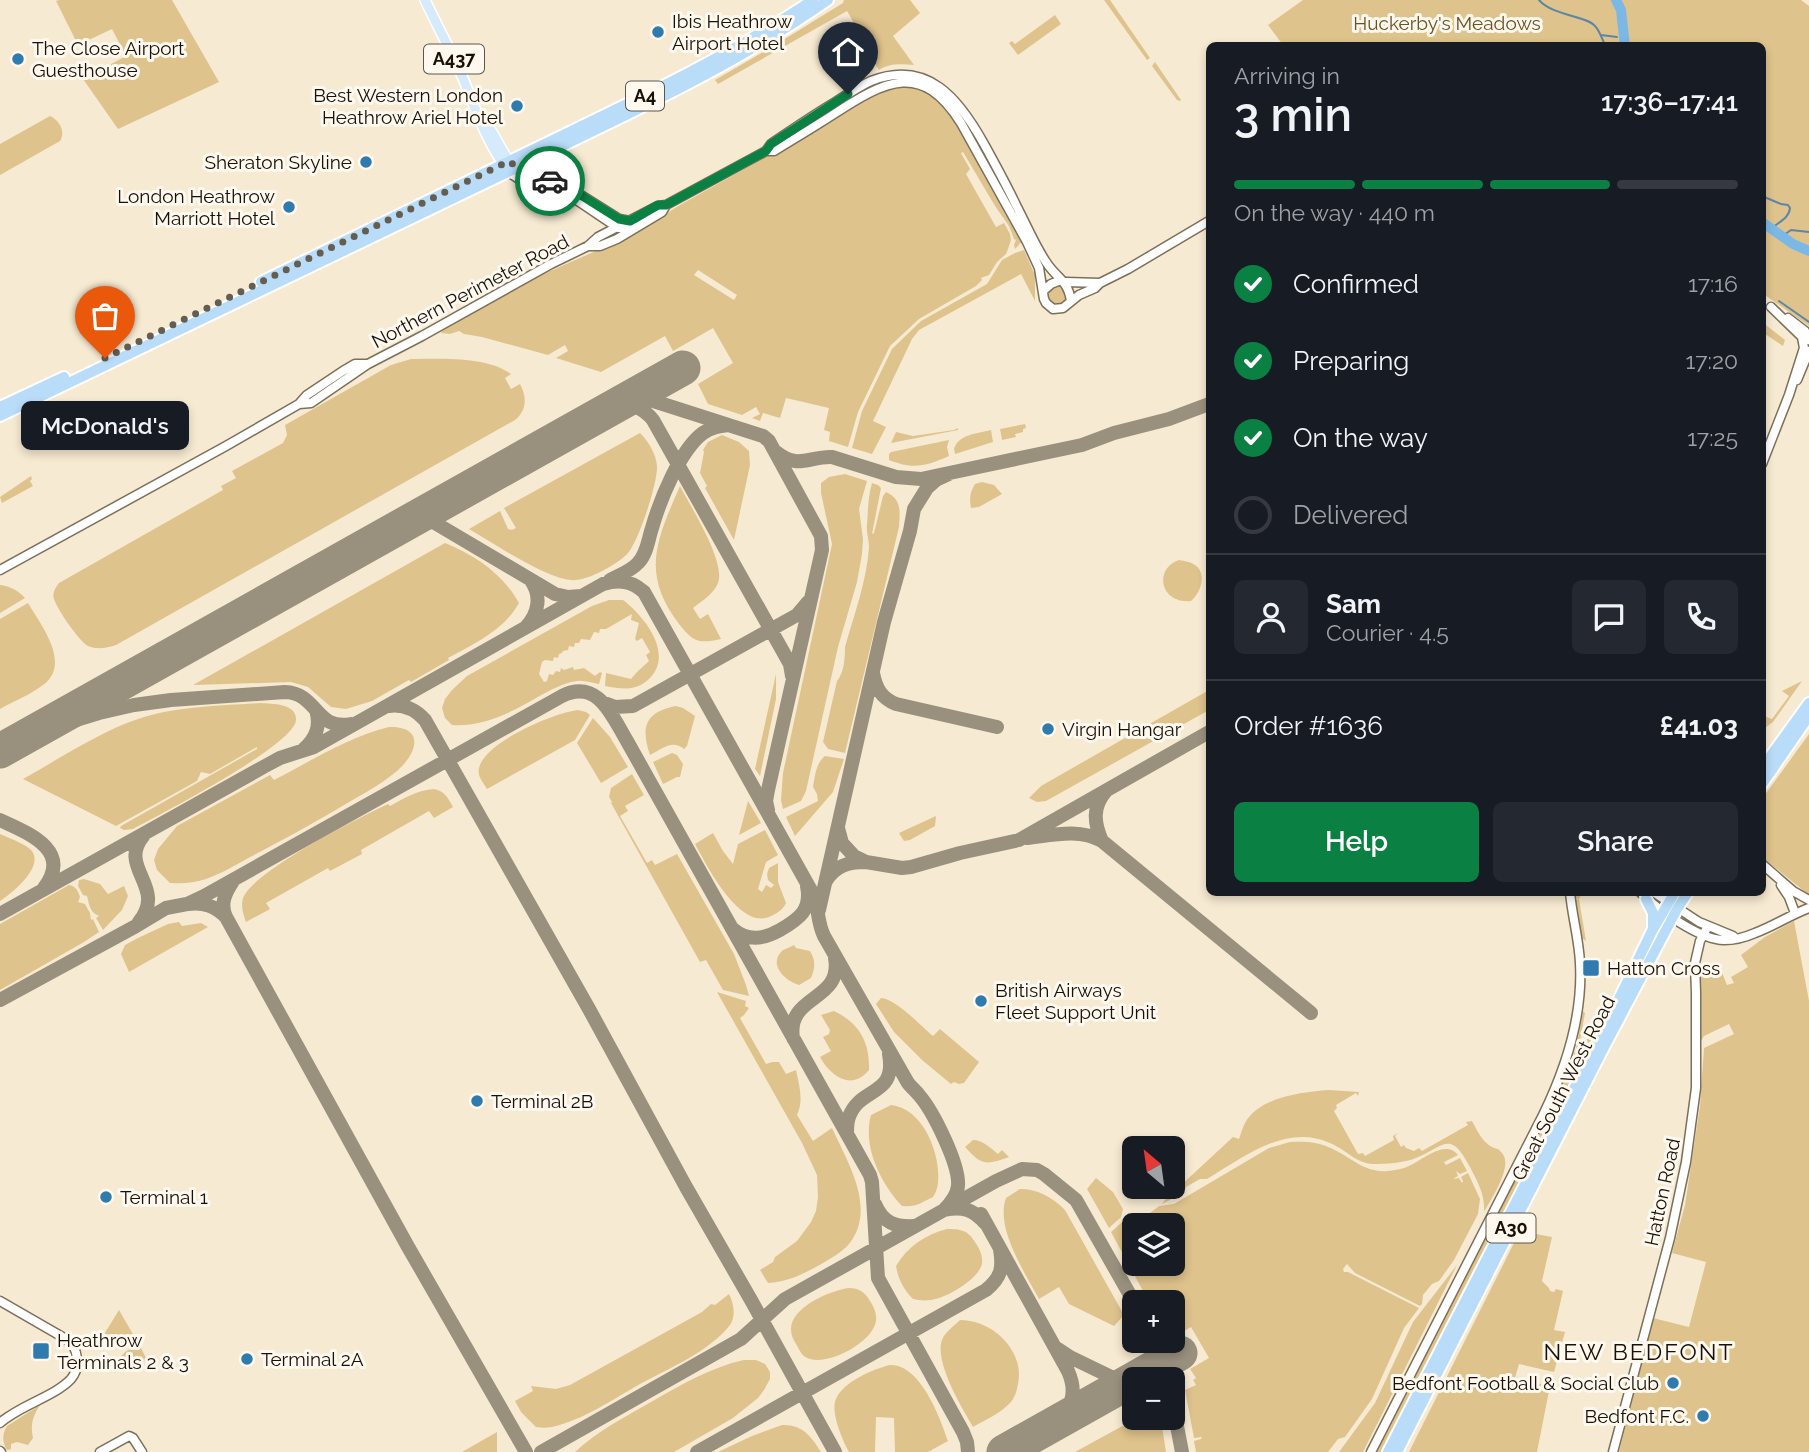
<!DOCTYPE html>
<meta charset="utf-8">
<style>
:root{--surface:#171b24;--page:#242831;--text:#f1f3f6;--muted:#9ea1a6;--line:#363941;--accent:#0b8043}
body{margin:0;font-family:Raleway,sans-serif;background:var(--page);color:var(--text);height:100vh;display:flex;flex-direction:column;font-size:26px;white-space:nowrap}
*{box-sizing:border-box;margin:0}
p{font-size:23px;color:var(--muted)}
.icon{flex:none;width:38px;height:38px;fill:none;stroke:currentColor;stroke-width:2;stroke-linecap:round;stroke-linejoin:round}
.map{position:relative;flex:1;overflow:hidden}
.side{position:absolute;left:1206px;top:42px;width:560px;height:854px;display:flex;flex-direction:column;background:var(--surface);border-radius:10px;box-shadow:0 4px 10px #0003}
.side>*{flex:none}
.needle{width:46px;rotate:331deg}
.controls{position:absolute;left:1122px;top:1136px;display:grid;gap:14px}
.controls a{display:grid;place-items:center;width:63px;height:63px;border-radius:10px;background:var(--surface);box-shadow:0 4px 10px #0003;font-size:35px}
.pin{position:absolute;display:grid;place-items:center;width:60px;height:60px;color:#fff;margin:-72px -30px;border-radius:50% 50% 50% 0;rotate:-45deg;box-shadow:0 0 7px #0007}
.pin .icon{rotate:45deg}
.courier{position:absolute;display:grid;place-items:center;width:70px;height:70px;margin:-35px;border:5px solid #0b8043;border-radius:50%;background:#fff;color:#222;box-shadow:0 2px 9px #0007}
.bubble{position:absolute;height:49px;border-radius:10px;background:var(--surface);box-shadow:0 4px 10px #0003;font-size:23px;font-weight:600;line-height:49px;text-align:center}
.overview em{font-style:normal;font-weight:600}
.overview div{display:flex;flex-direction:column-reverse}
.overview{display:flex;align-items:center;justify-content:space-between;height:119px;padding:0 28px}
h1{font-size:46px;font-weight:600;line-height:52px}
.bar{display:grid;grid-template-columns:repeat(4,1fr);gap:10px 7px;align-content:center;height:84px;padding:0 28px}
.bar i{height:9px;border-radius:5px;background:var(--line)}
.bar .current{background:var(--accent)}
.bar p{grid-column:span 4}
.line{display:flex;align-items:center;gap:18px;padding:0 28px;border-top:2px solid var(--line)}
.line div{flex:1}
.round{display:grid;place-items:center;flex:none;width:74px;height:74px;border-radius:10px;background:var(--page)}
ol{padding:0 28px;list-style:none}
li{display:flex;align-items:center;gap:21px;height:77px}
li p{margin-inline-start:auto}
li .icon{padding:7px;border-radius:50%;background:var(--accent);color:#fff;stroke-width:4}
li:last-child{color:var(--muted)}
li i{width:38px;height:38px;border:4px solid var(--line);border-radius:50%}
.cta{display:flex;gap:14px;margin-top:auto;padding:14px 28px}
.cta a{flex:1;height:80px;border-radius:10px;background:var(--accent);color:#fff;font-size:28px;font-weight:600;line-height:80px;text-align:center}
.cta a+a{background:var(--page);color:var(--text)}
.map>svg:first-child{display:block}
.green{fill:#dfc38d;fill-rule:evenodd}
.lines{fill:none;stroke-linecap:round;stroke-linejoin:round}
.stream{stroke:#5d86a4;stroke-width:2}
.river{stroke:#7bb8e6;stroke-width:10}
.taxiway{stroke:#99907e;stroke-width:14}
.runway{stroke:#99907e;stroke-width:35}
.secondary-casing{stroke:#7c705b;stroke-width:11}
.primary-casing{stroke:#fff;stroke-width:12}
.highway-casing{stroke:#fff;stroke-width:14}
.secondary{stroke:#fff;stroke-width:8}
.primary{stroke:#d5eafb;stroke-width:9}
.highway{stroke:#b9dcf8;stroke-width:10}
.done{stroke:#655d4f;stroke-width:7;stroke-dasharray:0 12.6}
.route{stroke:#0b8043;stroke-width:9}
.poi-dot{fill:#2f7bae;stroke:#fef8ef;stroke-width:2.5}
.labels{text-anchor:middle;stroke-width:6;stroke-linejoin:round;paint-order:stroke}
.shield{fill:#fef8ef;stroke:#5c564e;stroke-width:2}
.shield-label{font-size:18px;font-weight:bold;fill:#161109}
.poi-label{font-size:19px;fill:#161109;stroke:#fef8ef;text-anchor:start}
.park-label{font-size:19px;fill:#6a5221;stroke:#fef8ef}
.street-label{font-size:19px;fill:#161109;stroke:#fef8ef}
.quarter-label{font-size:23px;letter-spacing:2px;fill:#161109;stroke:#fef8ef}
</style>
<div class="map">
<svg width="1809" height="1452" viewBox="0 0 1809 1452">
<rect width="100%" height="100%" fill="#f7ead2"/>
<path class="green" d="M59,0h113l47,82 -101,47 -35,-50 43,-23 -14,-27 -34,16 -22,-44z
M844,0h66l10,13 -27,23 21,29c-12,-1 -25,-2 -35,5 -13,-19 -20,-40 -32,-59l-129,73 -3,-4 60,-35 68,-42z
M1104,0h6l40,58 -3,2z
M1303,0h498l8,6v320l-47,-33v-247l-479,-1 -15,-20z
M1055,15l6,9 -43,31 -9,-12 3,-2 3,3z
M1155,62l26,38 -1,1 -3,-1 -25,-34z
M902,86l13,2 19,8 26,32 63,112 -8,9 -1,-4 2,-5 -2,-1 -5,-13 -14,-20 -32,-54 -2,1 9,16 -4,5 30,53 8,-4 6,11 1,6 -3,9 -2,5 -9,8 -8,13 -8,3 1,2 -6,6 -57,33 -29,27 -32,66 -10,35 -19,-6 1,-9 -6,-2 5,-22 -43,-10 -6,20 -17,-5 -3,8 -8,-3 8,-4 -4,-7 -14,8 -34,-11 -10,-20 35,-21 -20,-35 -40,23 -8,-15 -64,36 -45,-14 12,-7 -3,-6 -17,10 -66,-18 -18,-3 -5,-3 -9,3 -9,-1 2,-3 98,-55 89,-39 50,-31 134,-75 42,-27 25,-12zM698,270l39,25 -3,5 -40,-25z
M50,116c9,4 16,15 10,25l-60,34v-31z
M1024,250l11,25v26l-14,-27 -102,56 -7,9 -39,82 13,6 -14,27 -20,-6 10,-37 30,-62 29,-28 66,-37 15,-24 13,-7z
M1048 296a10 10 0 1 1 20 0a10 10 0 1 1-20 0Z
M1762,322l23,18 -2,6 -21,-14z
M411,359c30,0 75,-3 100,15l-6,4 6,11 9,-5c7,13 7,26 -5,36l-399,225c-9,3 -19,5 -28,1 -9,-5 -31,-37 -34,-47 -2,-6 1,-11 5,-16l164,-93 -2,-4 15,-8 -4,-7 51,-28 4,-8 -2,-10 106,-60z
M1025,424l1,4 -3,1v3l-8,2 1,3 -14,3 -2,-11z
M958,428v2l-67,13 5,-11 17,4 41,-6z
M991,430l2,12 -38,12 -1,-5c5,-15 22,-15 37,-19z
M640,433c9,9 16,21 17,33 1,17 -18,74 -29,87 -11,12 -42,29 -58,27 -26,-3 -77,-37 -101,-51l31,-18 8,18 4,1 4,-2 -12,-20z
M722,435l17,7 10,9 1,14 -16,75 -29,-52 2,-2 -7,-13 4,-21 -1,-2 5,-8z
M949,440l-2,7 2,9c-23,10 -35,14 -60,4v-6l2,-2z
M845,474l22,7 -8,28 4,30 -1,15 -5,28 -19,65 -32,144 -5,10 -18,8 -2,-9 2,-27 49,-229 -11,-51v-10l8,-6z
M31,476l1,3 -2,2 3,5 -31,17 -2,-6z
M982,482l12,3 8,9 -23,13 -8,1c-2,-10 -1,-16 4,-24z
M872,483l6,2 3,3 -9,46 2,-1 9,-37 3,-4c16,7 14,20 13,35l-54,226 -17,-4 -5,-7 14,-61c7,-8 8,-23 8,-34 9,-32 22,-67 24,-100 0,-7 -3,-15 -2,-22 1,-14 1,-28 5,-42z
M680,486c11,21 42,70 39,93 -2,13 -17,22 -26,29l7,11 8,-5 13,25c-22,5 -28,3 -42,-15 -39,-51 -22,-85 1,-138z
M445,543c30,12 58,31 74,60 -15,27 -44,40 -71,55l1,2 -38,22 -2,-2 -37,21 -26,8 -15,-2 -23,-20 -17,-5 -98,3z
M1179,560c5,1 12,2 16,5 13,9 5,29 -4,36 -32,3 -37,-33 -12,-41z
M0,585c10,1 19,6 25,13l-25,15z
M609,600h14c21,16 51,53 27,78 -14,14 -28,11 -45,8l1,-13 25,6 6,-7 12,-11 -3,-6 4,-3 -8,-14 -5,3 -2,-2 4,-16 -8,-3 1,-6 -26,15h-6l-1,4 -5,-1 -4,8 -9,-1 -2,4h-4l-1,4 -5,-1 -1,4 -5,1 -1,2 -3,1 -1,4 -4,-1 -1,4 -8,-1 -3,2 -3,12 5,8 3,-1 2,-7 4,1 3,-4 4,1 1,-4 3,2 9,-3 1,3 10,-2 11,8 5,-4 2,1 -3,11c-7,-1 -15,-4 -22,-3 -15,2 -28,10 -41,17 -26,15 -53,29 -84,27l-7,-7 -3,-10 3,-9 7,-9 15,-14 125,-70z
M28,603c13,22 44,61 15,82 -13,10 -29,16 -43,24v-90z
M776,674v25l-16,77 -5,-7z
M1802,681l-29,41 -11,8 2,-14 8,3 17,-23 -7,-5z
M1209,690v20l-163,91 -9,1 -8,-4 12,-12z
M261,703c11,1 36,0 35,17 -1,25 -137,95 -163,109l-9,1 -4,-2 1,-2 136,-77v-2l-47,27 -9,-2 -4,9 -81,45 -93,-47c36,-20 76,-47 115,-60 39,-13 82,-13 123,-16z
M676,706l7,2 12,8 -8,30 -3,3c-12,-10 -22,0 -34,6 -10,-29 -4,-43 26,-49z
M578,710l8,2 4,3 -15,25 -88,49c-4,-7 -10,-13 -8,-21 6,-26 74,-55 99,-58z
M593,718l17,19 18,30 -27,16 -24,-40z
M389,727c36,-1 29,26 8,44 -19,16 -42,27 -63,40 -26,15 -53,30 -80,44 -15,8 -31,18 -48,24 -13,4 -23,5 -36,4l-13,-13 -3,-10 4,-11 19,-23 93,-51 4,5c37,-19 74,-43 115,-53z
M1809,734v161l-47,-38v-58z
M672,753l5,2 6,9 -3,13h-3l-14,7 -10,-22z
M825,756l19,3 -11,33 -38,44 -9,-19 32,-16 -1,-7 -4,-7c2,-11 3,-24 12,-31z
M632,774l12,21 -19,11 3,5 -8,5 27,47 5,-3 3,5 22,-11 57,100 12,31 3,11 -26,-6 -17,-30 -6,2 -89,-159 1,-1 -3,-5 2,-9z
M434,789c11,2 14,9 19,18l-19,11 -5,-7 -68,39 1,4 -32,17 -2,-3 -62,35 4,6 -24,13c-3,-8 -6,-18 -2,-26 14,-27 114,-78 144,-92l2,2c15,-8 27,-16 44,-17z
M748,801l13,22 -22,12z
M936,816l-1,10 -25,14 -6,1 -5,-8z
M765,830l13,25 -12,7 -8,27 4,3 4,-7 5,3 3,-3 -6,-5 -1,-6 2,-6 9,-5v19l8,21c-3,7 -10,11 -17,14 -30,12 -62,-51 -74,-73l18,-11 10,18 10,13 5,-20z
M0,834c9,4 23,9 30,15 17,16 -18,44 -30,52z
M84,879l16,5 8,10 16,-8 4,10 -6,14 -19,20 -7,-12 3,-2c-10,-4 -10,-13 -12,-20l-4,-1 -5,-9 1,-6z
M69,885c7,1 9,6 11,12l-2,5 7,2 5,9 1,7 2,-1 6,13 -15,10 -84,48v-66z
M1574,893h8l-3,6 7,42 -4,-3 -7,-38 4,-1 -4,-1z
M1794,921l15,80v451h-190l34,-134 36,9 17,-65 -34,-9 13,-48 15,-99 4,-58 30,-14 -5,-10 -25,12 -3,5 -1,-67c3,-10 9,-9 18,-11l9,22 7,-2 -3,-6 17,-10 -7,-12 24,-18z
M179,922l3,4 19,-3 7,4 -79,45 -8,-18 4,-9 13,-7 30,-14z
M794,945l2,3 14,3c6,10 5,17 1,27l-12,7c-14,-4 -32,-21 -16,-35 4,-2 8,-3 11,-5z
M717,992l29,9 -1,5 4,2 -5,7 -4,3 26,46 6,-2h7l7,12 10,-4c3,15 8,30 1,45l16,26 19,-13c15,33 43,77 20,112 -6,10 -19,17 -29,23 -18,10 -34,19 -55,20l-8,-13 13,-8 2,-5 22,-16 14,-19 5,-11 2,-14 -1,-22 -15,-32z
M881,998c15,1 40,28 52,38l7,-7 39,33 -15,21 -5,1 -5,-2 -3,2 -29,-24 -28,-28 -18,-28z
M834,1011c25,12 36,31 35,59 -17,21 -38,7 -49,-13l11,-6 -8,-14 6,-3 1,-4 -9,-15z
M1583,1011l2,2 -6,33 4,1 14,-26 -3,16 -209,415h-10l184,-361 17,-42z
M1329,1090l30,2 -1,4 -2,-3 -20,12 1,3 -3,3 24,43 5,-1 2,3 29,-16 -1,-4 5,-3 -3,3 6,11 3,-2 2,3 8,3 5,-3 3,3 46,-26 -2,-3 6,-1c5,9 10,21 20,26 5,3 5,0 9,5 14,12 -10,47 -17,60 1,-18 -6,-29 -14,-45 -20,-37 -24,-22 -54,-9 -12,5 -30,6 -43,6 -16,0 -28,-15 -43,-21 -44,-20 -86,14 -123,36h-7l-14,8 -3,6 -21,11 3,-4 68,-63 6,2c2,-5 3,-11 6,-16 14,-26 57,-31 84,-33z
M891,1105c32,3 50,49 47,77 0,4 -2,11 -5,15 -3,2 -7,3 -10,5 -7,4 -13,5 -21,4 -21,-22 -40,-60 -31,-91z
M973,1140c9,0 18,8 25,14l4,-4 7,7c-23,8 -27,9 -44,-10z
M1290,1142c15,-1 29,0 43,7 19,9 32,24 55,22 7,-1 15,-2 21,-5 14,-6 36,-27 49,-11l-14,7 2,3 14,-7 7,13 -7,3 -4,-3 2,5 -5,3 6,-1 3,5 1,-2 -2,-4 7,-4 12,26 -2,15 -24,46 -15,21 -7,3 -9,11 -1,9 -2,2 -65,-33 -8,-9 -4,5 1,3h4l71,36 -15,20 -32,71 -27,38 -7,2 -10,13h-132l-2,-11 7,-2 1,-2 -8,1 -9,-48 11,-5 -3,-5 3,-2 -6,-9 19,-11 -18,-31 -18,10 -1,-35h-23l-38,-70 17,-15 5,1 13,-2 13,-10 15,-2 95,-56zM1134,1225h38v39h-38z
M1096,1178l17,14 10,17 -2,8 -12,11 -22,-39z
M1020,1189c18,0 32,8 45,21l59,105 -10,11 -45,-22 -10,-17 -20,12c-14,-26 -44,-71 -33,-101z
M947,1229c13,0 21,1 28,13 4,6 8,13 7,21 -2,16 -37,36 -52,37 -6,1 -12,0 -17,-1 -9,-9 -15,-20 -17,-33 11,-19 30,-32 51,-37z
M1520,1231l32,6 -10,44 7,7 1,3 4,1 2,-3 7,2 -9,39 11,2 -11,40 -35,-8 -4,14 35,8 -13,66h-128z
M1457,1265l-94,187h-24l36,-49 38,-81z
M849,1288c10,0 16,4 21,13 4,6 7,13 6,20 -3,21 -46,44 -66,38 -8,-2 -10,-8 -14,-15 -3,-5 -5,-9 -5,-15 0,-22 40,-39 58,-41z
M729,1294c5,10 7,22 1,31 -20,26 -62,44 -90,59 -28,16 -57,36 -88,43 -5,1 -11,1 -16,0l-15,-15 -6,-11 18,-10 -2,-5 25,3 14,-4 132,-73 9,-8 4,1z
M119,1310l15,26 -17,9 -8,-2 -6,-7z
M960,1320c33,0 65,31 58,64 -1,6 -3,14 -8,19 -9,10 -25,17 -37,24 -11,-19 -39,-65 -31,-87 3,-8 12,-14 18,-20z
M139,1344l8,16 -24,12 -7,-11 9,-9z
M744,1360h12l9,4 5,8v7l-6,11 -6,8 -25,20 -59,34h-99c22,-21 50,-35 76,-50 30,-17 60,-35 93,-42z
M890,1365c30,-1 50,52 58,76l-20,11h-33l-1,-34 -18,-1 -1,35h-26c-6,-11 -19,-40 -13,-53 7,-17 37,-30 54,-34z
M40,1405c-7,11 -10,19 -7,33l-5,7 -11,-3 -6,2v5l-4,1c-5,-8 -5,-16 0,-24z
M1137,1418h19l6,8 4,26h-91z
M782,1425c20,-1 29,11 39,27h-103l34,-16z
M497,1432v20h-35z"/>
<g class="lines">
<path class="stream" d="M1539,0c14,16 48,16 56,26 5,5 7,14 11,20
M1601,35l16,2
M1620,36l4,-1
M1762,196l19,8 7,1 2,3c-1,11 -12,14 -19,21
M1781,237l10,-7 18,2
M1779,301l30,21"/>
<path class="river" d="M1616,0l5,10 4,36
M1762,222l31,22 16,7"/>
<path class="taxiway" d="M624,400l11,-2h9l119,38 6,5 52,95 1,14 -54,240 -2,11 2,9
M612,407c17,-4 30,-1 41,13l137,244 2,12
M776,452c22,18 33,4 56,5l64,20 25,2 161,-34 32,-12 55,-14 40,-15
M407,522l17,-2 11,3 120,71 13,3 13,-1
M610,580c9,-5 21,-9 28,-17 9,-9 10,-23 14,-35 8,-28 28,-78 51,-95 8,-6 17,-7 26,-8
M526,627c13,-14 16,-32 4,-48
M873,673c3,15 8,25 23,31l101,23
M602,702l13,5 18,-1 164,-91 11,-13
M389,706c15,-2 26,3 36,14l164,289 97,178 65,113 84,152
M30,734l69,-21 35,-8 37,-5 114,-8c33,1 30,39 66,32
M304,749c12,-11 17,-23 12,-39
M0,754l9,-8
M0,820c28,13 73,30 44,68
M838,828l4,15 12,13 12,6 36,6 9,-1 49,-14 59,-13 190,-108
M1027,838c26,-3 52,-10 75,3l209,172
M1102,841c-8,-18 -10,-34 4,-50
M826,881c9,-15 22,-19 39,-19
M188,904c16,-2 27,2 38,13 -6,-13 -1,-24 7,-36
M819,910l65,-288 26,-91 4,-22 13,-21 9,-8 13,-6
M0,914l267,-149 13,-7 34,-11 289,-163c16,-5 29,-3 41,8l169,302c6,14 4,28 11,42l84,147c3,4 8,8 11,12 14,16 41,70 39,91 -1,10 -7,17 -14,24 18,-4 29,-1 41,13
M226,917l181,328 119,207
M139,922c29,-36 -23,-54 5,-87
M733,929c15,13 31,10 47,1 19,-11 32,-20 27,-44
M0,1000l136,-74 30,-18 21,-4 17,-8 358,-200c36,-18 50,20 65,45l243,434 2,7 6,96 85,154 4,10 1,10
M793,1038c-7,-44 50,-36 42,-80
M847,1134c0,-6 0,-12 2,-17 11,-31 48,-20 40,-63
M875,1204c8,19 20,23 39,22
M981,1214l87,157c16,36 -11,50 -38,66
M1158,1344l8,17 3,18
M1058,1349l12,8 64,31
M1119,1387c19,-11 41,-20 36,-47
M1172,1398l5,26
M1081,1409l34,-18 12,-2
M1172,1417l5,9 5,26
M541,1452l200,-113 44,-40 211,-118 26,-12 15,1 7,4 32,26 58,102
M697,1452l289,-162c16,-13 17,-23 14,-41"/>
<path class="runway" d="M0,751l683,-383
M1134,1379l46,-26
M1004,1452l130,-73"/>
<g class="secondary-casing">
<path id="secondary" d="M766,151l5,-7c21,-14 41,-28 63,-41 12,-8 24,-16 37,-22 57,-22 88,18 113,63 11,20 22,40 32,61 10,19 18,39 30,57 11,17 22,18 25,39
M544,154l-4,13 8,13
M517,168l59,24 43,27 11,2
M508,172l11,7 42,14 17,8 40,27 16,-1
M588,246h12l17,-7 45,-27 4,-7
M1066,282l34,1
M1043,291l8,-7 10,-4
M1788,318l17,13 4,9
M1797,380l12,-29
M299,404l8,-9 36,-24 12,-7h12
M1762,464l27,-69 15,-47 -2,-11 -31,-30
M0,570l226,-124 73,-42 12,-1 57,-39 54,-28 129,-72 37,-18 10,-9 60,-31 8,-1 100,-54h8c20,-12 40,-24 60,-37 52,-34 88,-53 127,9l66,119 12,26 5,31 2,4 7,6 10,-1 16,-13 16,-7 5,-5 28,-14 81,-48
M1762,864l31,27 16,9
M1781,885l8,12 6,16
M1640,892c17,17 60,48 84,48 9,0 22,-3 31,-7 19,-7 35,-18 54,-25
M1653,892l46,30 34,14
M0,1301l66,38c7,5 10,10 11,19 1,8 -1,15 -6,21 -17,18 -51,26 -71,44
M0,1451l1,1
M100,1452l29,-16 4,2 9,14
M1371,1452l172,-337c23,-47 40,-99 37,-152 -1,-24 -8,-47 -10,-71
M1613,1452l57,-214 16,-76 10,-74v-95l-1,-30 5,-22 8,-15"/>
</g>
<g class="primary-casing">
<path id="primary" d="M425,0c11,23 23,46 34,69 15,34 25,69 47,99
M481,118c14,12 18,33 32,47"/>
</g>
<g class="highway-casing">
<path id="highway" d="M261,282c89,-43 178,-87 267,-130 97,-47 195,-92 285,-152
M0,407l64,-30
M0,416c172,-83 344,-165 516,-248 106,-51 215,-100 312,-168
M1762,768l47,-65
M1762,784l47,-68
M1646,899l7,14v15
M1388,1452l211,-412 53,-109 23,-39
M1397,1452l205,-401 75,-142 11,-17"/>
</g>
<use href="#secondary" class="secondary"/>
<use href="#primary" class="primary"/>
<use href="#highway" class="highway"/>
</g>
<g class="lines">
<path class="done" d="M105,358l404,-197c13,11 26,14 41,20"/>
<path class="route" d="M550,181l26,11 43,27 11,2 28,-16h8l100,-54 5,-7 77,-50"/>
</g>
<g class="poi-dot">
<circle cx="658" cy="32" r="7"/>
<circle cx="18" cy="59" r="7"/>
<circle cx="517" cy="106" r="7"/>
<circle cx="366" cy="162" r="7"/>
<circle cx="289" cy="207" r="7"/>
<circle cx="1048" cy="729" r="7"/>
<rect x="1582" y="959" width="18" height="18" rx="3.5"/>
<circle cx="981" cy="1001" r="7"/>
<circle cx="477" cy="1101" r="7"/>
<circle cx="106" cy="1197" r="7"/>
<rect x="32" y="1342" width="18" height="18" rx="3.5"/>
<circle cx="247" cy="1359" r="7"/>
<circle cx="1673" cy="1383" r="7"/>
<circle cx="1703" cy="1416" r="7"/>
</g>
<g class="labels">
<g class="shield">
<rect x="424" y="44.5" width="60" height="29" rx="5"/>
<rect x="626" y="81.5" width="38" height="29" rx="5"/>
<rect x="1486.5" y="1213.5" width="49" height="29" rx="5"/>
</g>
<g class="shield-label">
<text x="454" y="65">A437</text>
<text x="645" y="102">A4</text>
<text x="1511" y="1234">A30</text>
</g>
<g class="poi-label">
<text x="672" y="28">Ibis Heathrow<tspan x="672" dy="22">Airport Hotel</tspan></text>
<text x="32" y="55">The Close Airport<tspan x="32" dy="22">Guesthouse</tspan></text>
<text x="503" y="102" text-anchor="end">Best Western London<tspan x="503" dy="22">Heathrow Ariel Hotel</tspan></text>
<text x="352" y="169" text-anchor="end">Sheraton Skyline</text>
<text x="275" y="203" text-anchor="end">London Heathrow<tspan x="275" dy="22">Marriott Hotel</tspan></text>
<text x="1062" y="736">Virgin Hangar</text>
<text x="1607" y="975">Hatton Cross</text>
<text x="995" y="997">British Airways<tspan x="995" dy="22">Fleet Support Unit</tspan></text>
<text x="491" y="1108">Terminal 2B</text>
<text x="120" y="1204">Terminal 1</text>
<text x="57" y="1347">Heathrow<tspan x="57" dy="22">Terminals 2 &amp; 3</tspan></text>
<text x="261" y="1366">Terminal 2A</text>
<text x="1659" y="1390" text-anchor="end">Bedfont Football &amp; Social Club</text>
<text x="1689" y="1423" text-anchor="end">Bedfont F.C.</text>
</g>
<g class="park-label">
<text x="1447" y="30">Huckerby's Meadows</text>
</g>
<g class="street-label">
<text transform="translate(470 291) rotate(-28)" y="7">Northern Perimeter Road</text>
<text transform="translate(1563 1088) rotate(-63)" y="7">Great South West Road</text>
<text transform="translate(1662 1192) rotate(-78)" y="7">Hatton Road</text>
</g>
<g class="quarter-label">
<text x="1639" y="1360">NEW BEDFONT</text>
</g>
</g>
</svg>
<div class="controls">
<a><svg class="needle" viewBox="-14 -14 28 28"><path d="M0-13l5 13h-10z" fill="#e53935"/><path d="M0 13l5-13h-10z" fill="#9ea1a6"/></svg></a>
<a><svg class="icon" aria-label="layers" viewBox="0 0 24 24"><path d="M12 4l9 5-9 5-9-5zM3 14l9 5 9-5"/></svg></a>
<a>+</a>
<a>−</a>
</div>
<div class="pin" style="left:105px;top:358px;background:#ea580c"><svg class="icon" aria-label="bag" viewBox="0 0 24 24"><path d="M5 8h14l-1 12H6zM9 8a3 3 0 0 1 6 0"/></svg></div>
<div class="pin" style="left:848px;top:94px;background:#1f2937"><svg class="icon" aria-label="home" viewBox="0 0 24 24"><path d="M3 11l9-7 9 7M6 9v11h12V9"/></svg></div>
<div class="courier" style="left:550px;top:181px"><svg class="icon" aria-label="car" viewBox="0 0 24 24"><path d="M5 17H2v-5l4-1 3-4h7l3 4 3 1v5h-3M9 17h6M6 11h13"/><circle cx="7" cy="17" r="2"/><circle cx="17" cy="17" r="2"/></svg></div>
<div class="bubble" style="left:21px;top:401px;width:168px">McDonald's</div>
<section class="side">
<div class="overview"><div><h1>3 min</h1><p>Arriving in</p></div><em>17:36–17:41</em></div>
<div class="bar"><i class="current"></i><i class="current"></i><i class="current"></i><i></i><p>On the way · 440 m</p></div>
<ol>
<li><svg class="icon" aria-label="check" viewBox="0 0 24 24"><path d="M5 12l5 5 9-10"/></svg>Confirmed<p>17:16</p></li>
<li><svg class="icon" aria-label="check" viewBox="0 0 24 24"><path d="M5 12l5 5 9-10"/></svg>Preparing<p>17:20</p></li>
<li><svg class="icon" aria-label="check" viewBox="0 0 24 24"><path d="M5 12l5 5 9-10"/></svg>On the way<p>17:25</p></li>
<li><i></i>Delivered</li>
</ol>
<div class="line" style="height:126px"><a class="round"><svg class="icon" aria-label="person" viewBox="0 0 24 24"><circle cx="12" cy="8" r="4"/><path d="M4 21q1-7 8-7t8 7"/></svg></a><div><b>Sam</b><p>Courier · 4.5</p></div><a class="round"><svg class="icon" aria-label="chat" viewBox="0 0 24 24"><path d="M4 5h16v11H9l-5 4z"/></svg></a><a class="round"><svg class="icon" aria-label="phone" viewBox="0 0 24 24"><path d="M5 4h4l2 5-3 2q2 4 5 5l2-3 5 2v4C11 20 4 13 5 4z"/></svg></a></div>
<div class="line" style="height:91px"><div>Order #1636</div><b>£41.03</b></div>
<div class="cta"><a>Help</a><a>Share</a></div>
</section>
</div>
